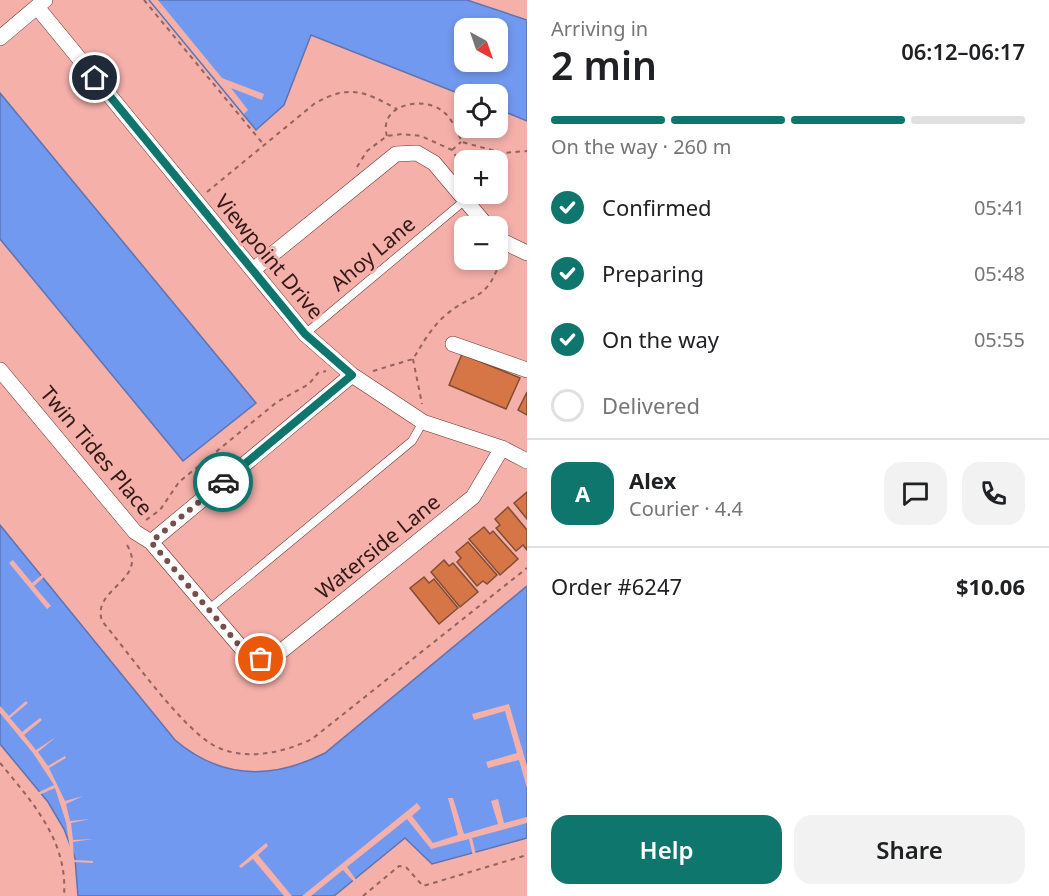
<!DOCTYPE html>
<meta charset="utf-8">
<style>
:root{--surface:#fff;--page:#f2f2f2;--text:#202124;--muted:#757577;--line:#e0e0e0;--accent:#0f766e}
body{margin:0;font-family:"Noto Sans",sans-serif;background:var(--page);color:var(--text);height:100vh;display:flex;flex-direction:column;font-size:22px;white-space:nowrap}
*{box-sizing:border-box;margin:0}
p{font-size:20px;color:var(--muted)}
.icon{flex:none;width:33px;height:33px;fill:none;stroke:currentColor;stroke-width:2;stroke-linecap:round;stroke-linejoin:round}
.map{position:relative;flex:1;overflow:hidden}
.side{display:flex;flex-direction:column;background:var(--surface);width:522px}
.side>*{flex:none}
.needle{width:39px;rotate:140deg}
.controls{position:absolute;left:454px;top:18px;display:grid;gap:12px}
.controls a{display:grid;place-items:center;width:54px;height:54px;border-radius:12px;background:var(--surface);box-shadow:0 3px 9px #0003;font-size:30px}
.pin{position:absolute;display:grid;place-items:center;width:51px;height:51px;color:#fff;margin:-26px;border:3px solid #fff;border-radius:50%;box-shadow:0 2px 6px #0007}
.courier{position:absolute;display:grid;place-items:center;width:60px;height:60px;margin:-30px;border:4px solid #0f766e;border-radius:50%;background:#fff;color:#222;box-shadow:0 2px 8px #0007}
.headline em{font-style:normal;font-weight:600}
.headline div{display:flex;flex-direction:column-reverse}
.headline{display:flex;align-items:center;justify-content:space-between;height:102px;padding:0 24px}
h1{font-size:39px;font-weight:600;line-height:45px}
.bar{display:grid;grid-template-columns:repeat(4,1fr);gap:9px 6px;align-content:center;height:72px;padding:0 24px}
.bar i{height:8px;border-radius:4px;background:var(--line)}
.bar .active{background:var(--accent)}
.bar p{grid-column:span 4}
.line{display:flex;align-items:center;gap:15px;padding:0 24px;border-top:2px solid var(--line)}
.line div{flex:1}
.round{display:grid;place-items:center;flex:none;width:63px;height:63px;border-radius:18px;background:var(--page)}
ol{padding:0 24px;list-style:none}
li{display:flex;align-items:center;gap:18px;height:66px}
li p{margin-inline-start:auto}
li .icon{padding:6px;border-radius:50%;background:var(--accent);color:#fff;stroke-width:4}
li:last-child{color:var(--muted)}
li i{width:33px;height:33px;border:3px solid var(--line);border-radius:50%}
.button{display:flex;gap:12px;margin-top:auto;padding:12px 24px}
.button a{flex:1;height:69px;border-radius:18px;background:var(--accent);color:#fff;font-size:24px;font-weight:600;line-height:69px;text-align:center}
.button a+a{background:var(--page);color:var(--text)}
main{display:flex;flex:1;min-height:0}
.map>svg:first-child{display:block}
.water{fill:#7299f0;stroke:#5f73af;stroke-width:1.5;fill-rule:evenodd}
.pier{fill:#f5b0aa}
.building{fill:#d67546;stroke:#824d34;stroke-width:1.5}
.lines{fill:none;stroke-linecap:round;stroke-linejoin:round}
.service-casing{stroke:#6b322f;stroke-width:9}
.minor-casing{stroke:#6b322f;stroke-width:16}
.path{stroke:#92635f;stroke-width:2;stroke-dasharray:4.5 4.5;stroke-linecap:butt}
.service{stroke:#fff;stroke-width:8}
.minor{stroke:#fff;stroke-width:15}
.done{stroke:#764e4a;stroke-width:6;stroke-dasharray:0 10.8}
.route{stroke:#0f766e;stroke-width:8}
.labels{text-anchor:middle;stroke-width:6;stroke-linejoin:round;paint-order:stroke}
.street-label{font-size:21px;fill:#321917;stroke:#f5b0aa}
</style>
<main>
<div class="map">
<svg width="527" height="896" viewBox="0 0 527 896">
<rect width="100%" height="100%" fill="#f5b0aa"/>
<path class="water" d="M149,0h318l60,20v101l-29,-12v-15l-33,2 -154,-61 -27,70 -28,25zM465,28h33v34h-33z
M0,93l256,310 -73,58 -183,-222z
M0,525l175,215c47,40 97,40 150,13l202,-167v252l-95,26 -27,-26 -71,58h-256l-3,-38 -11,-29 -16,-27 -48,-58z"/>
<path class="pier" d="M150,0h8l64,78 42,16 -2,6 -31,-12 17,22 -4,4z
M13,560l19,23 11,-9 2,2 -11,10 17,20 -4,3 -38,-46z
M26,701l2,2 -18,15 12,14 18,-14 2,2 -18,15 12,15 20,-13 -18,15 10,14 17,-10 1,2 -17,10 16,33 18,-5 -17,8 4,17 20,-2 -19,4 2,17 20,-1 -20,3 1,18 19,1v2l-19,-1 -1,7 -7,-47 -11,-34 -16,7 -2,-2 17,-8 -21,-32 -33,-40v-7l9,10z
M509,704l18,62v22l-8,-28 -31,8 -2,-6 31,-9 -12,-42 -31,9 -2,-6z
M448,798h5l11,36 34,-10 -7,-23 7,-2 6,24 23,-6v6l-55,15 4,17 -3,1 -4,-17 -38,10 -24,-30 -60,48 10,14 -2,2 -12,-13 -32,26h-9l115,-93 4,5 -9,8 21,27 25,-8z
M266,843l2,3 -10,9 34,41h-8l-31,-37 -12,9 -2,-2z"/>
<path class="building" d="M462,354l58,24 -14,31 -57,-24z
M527,392v23l-9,-5z
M527,492v27l-13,-16z
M508,507l19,23v20l-4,-5 -7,6 -20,-23 4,-3 -5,-6z
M484,527l6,7 3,-3 25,28 -18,16 -31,-36z
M468,542l29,33 -10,9 -4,-3 -6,5 -20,-24 4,-4 -5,-6z
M444,560l5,6 4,-3 25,29 -18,15 -29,-35z
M424,577l5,6 5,-4 24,29 -19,16 -29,-36z"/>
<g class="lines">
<g class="service-casing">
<path id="service" d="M305,334l159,-133
M208,610l204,-169 11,-19"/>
</g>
<g class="minor-casing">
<path id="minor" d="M37,7l268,327 47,41 71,47 79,26 25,13
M0,38l45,-38
M498,239l29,14
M253,270l143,-116 21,-1 17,10 53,63
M453,344l74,26
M0,370l135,162 16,10 93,109 17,8 18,-6 194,-156 29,-49
M151,542l201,-167"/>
</g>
<path class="path" d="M144,0l120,145
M387,136c-9,-31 34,-40 54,-26 10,6 16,21 21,32l41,11 24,-2
M452,150l9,-8
M357,167l10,-16 20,-15 15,-2 19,2 31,14 13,21
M207,192l107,-88c34,-20 50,-13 83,5
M460,219l5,8
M413,359l9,45
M373,371l40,-12c10,-16 19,-33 34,-45 24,-21 39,-12 52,-50l-2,-4
M146,520l14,-10 19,-28 98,-80 32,-18 9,-11 8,-2
M127,545c22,36 -36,43 -25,76 27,32 77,104 111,124 30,17 70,8 99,-6l215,-171
M0,763c33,40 68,78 64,133
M363,896l36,-30 7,1 17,19 104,-31"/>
<use href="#service" class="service"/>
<use href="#minor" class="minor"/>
</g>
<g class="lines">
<path class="done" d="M223,482l-72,60 93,109 17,8"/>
<path class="route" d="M95,78l210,256 47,41 -129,107"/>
</g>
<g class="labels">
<g class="street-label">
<text transform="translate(373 254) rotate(-40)" y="7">Ahoy Lane</text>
<text transform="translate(269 257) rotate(50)" y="7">Viewpoint Drive</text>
<text transform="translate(96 451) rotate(50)" y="7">Twin Tides Place</text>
<text transform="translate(378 547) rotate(-39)" y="7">Waterside Lane</text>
</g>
</g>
</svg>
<div class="controls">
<a><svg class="needle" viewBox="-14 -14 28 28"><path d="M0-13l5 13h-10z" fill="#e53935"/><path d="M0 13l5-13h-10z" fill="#757577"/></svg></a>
<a><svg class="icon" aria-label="locate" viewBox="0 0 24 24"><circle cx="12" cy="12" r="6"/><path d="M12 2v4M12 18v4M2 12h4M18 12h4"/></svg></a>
<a>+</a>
<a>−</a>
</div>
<div class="pin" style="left:261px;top:659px;background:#ea580c"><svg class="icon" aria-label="bag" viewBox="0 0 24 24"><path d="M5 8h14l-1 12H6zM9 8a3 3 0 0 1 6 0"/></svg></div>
<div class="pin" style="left:95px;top:78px;background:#1f2937"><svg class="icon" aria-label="home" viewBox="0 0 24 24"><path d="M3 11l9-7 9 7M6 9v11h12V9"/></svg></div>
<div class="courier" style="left:223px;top:482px"><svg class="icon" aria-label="car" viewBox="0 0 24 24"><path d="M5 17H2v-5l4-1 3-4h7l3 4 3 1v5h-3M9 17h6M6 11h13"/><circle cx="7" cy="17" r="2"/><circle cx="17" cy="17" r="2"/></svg></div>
</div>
<section class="side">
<div class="headline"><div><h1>2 min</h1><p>Arriving in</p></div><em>06:12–06:17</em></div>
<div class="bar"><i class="active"></i><i class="active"></i><i class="active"></i><i></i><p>On the way · 260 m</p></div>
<ol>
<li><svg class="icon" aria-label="check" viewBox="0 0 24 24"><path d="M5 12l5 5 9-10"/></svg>Confirmed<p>05:41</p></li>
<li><svg class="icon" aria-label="check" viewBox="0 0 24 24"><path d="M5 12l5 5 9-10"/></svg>Preparing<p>05:48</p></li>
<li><svg class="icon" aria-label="check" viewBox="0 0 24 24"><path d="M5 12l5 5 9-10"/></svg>On the way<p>05:55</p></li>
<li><i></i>Delivered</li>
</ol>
<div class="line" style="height:108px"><b class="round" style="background:var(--accent);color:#fff">A</b><div><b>Alex</b><p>Courier · 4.4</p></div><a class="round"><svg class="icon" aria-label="chat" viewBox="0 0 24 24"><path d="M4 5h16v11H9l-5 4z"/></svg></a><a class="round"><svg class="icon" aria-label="phone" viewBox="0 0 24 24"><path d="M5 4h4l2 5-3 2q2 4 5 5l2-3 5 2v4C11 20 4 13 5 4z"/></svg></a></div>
<div class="line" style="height:78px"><div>Order #6247</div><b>$10.06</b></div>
<div class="button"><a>Help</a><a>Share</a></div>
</section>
</main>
